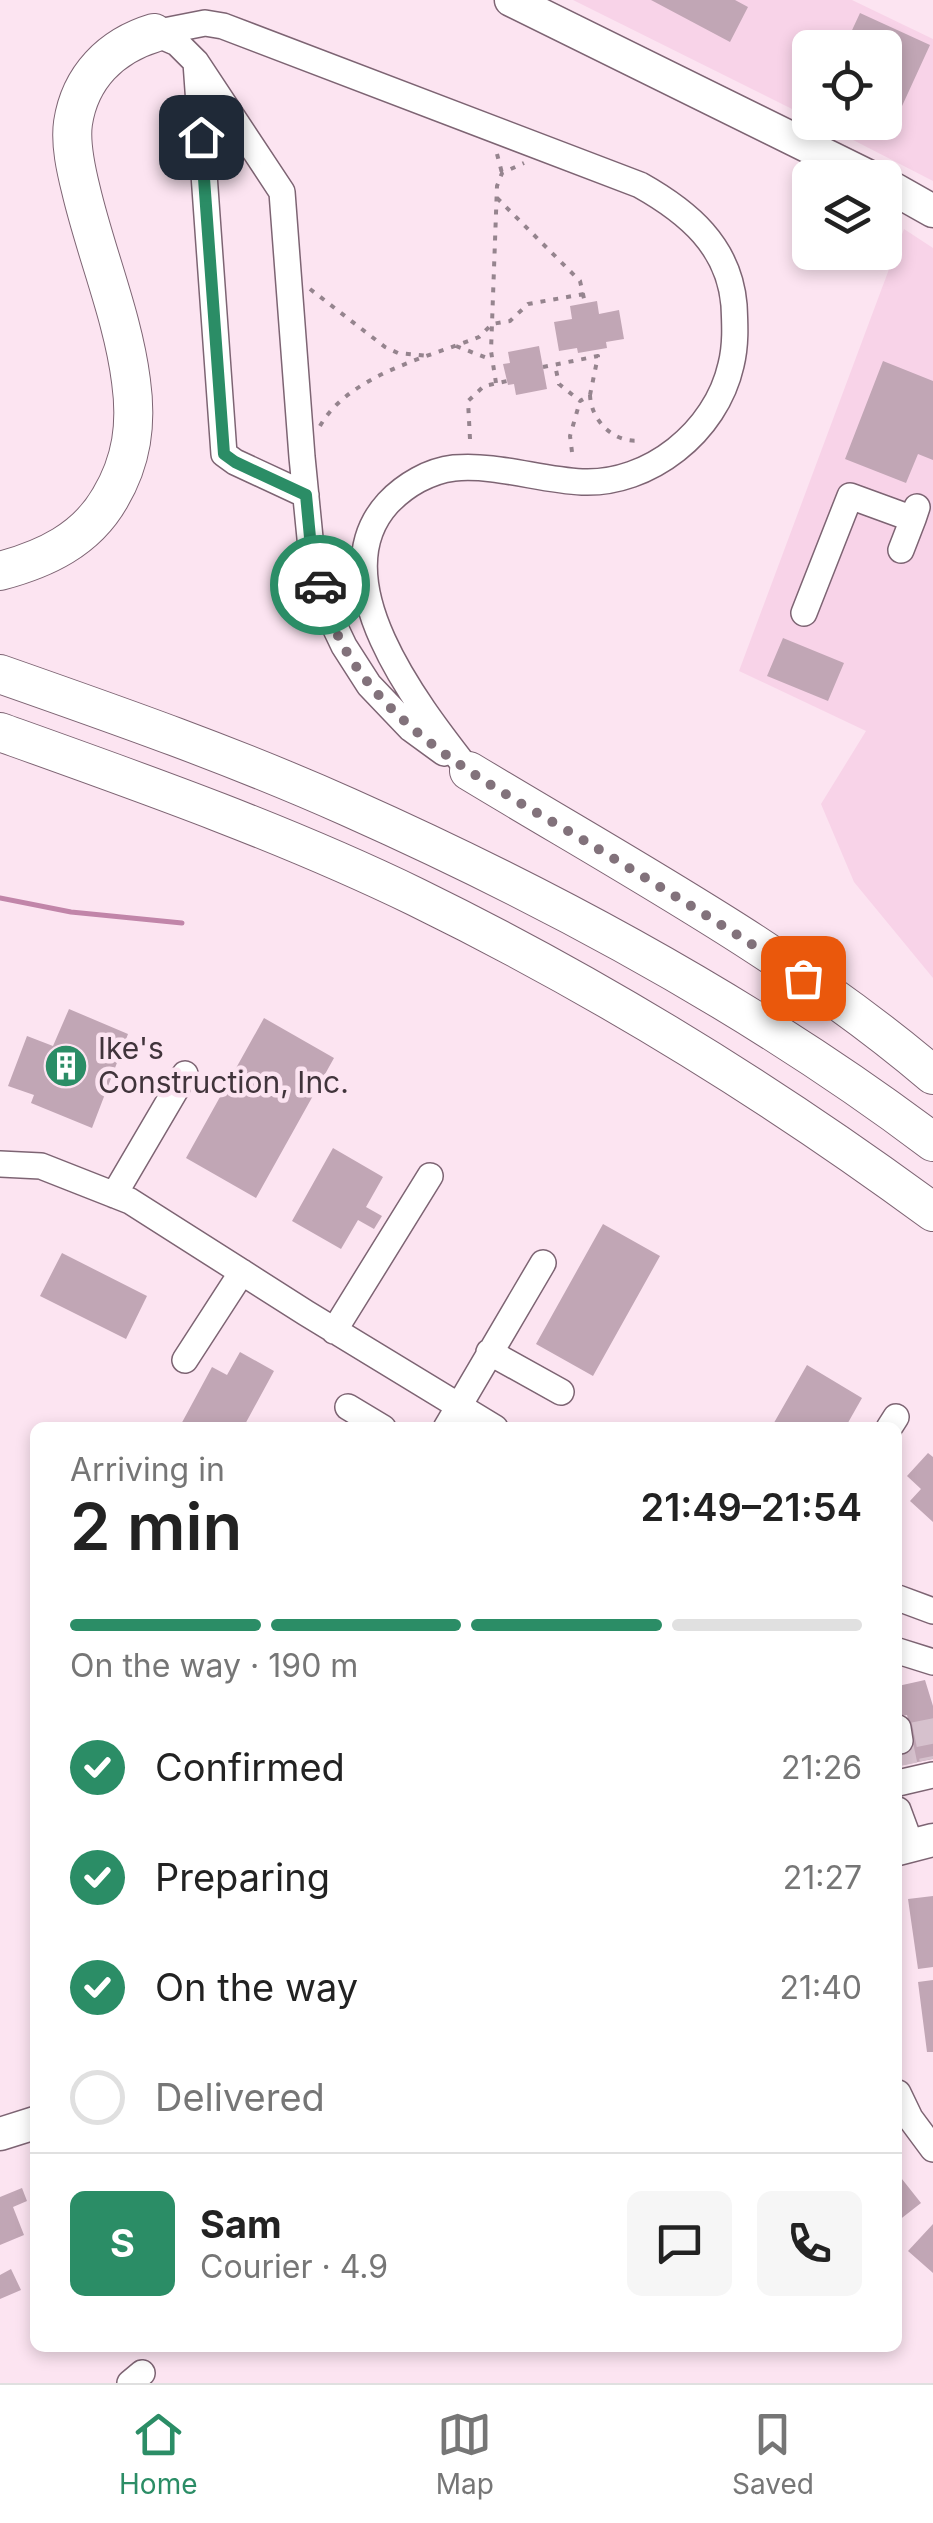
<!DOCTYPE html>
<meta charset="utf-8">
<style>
:root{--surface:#fff;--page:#f6f6f6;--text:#222;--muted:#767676;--line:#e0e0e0;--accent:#2b8d66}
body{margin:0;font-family:Inter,sans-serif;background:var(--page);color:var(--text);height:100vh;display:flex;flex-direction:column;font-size:38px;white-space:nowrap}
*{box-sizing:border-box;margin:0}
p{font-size:32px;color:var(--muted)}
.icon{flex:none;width:55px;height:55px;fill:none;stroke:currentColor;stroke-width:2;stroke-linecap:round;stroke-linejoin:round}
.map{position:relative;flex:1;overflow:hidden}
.side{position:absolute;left:30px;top:1422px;width:872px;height:930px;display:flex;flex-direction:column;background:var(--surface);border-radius:15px;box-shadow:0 5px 15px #0003}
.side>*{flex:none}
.buttons{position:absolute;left:792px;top:30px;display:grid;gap:20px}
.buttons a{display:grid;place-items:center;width:110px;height:110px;border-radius:15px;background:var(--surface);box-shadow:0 5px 15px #0003;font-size:50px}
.pin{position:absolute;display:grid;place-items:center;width:85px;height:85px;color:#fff;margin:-42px;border-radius:20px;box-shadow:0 5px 15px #0006}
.courier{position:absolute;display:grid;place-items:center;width:100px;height:100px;margin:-50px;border:8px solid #2b8d66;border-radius:50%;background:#fff;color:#222;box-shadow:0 2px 12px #0007}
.overview em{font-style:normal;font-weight:600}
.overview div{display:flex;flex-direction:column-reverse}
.overview{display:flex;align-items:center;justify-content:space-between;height:170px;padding:0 40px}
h1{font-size:65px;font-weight:600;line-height:75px}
.bar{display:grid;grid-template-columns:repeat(4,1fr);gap:15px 10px;align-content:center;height:120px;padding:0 40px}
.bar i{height:12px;border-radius:8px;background:var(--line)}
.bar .selected{background:var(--accent)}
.bar p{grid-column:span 4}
.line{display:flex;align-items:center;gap:25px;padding:0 40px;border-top:2px solid var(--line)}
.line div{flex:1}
.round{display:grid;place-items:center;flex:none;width:105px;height:105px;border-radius:15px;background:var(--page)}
ol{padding:0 40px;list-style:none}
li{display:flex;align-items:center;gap:30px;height:110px}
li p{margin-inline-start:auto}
li .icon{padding:10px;border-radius:50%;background:var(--accent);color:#fff;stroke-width:4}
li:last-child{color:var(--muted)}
li i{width:55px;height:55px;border:5px solid var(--line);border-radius:50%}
.menu{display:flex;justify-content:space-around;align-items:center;height:140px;border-top:2px solid var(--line);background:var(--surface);font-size:28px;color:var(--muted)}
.menu a{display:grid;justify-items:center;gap:5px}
.menu .selected{color:var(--accent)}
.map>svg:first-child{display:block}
.built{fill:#f8d3e8}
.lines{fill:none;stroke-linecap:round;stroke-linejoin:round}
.stream{stroke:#c185a9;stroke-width:5}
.building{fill:#c1a6b5}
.minor-tunnel{stroke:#d6c1cd;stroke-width:25;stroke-dasharray:25 12;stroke-linecap:butt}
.minor-casing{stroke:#7d6473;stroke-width:28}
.major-casing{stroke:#7d6473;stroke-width:35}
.highway-casing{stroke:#7d6473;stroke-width:40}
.path{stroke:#95848e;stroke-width:4;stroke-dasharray:5 8;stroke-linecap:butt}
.minor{stroke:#fff;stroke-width:25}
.major{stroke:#fff;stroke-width:32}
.highway{stroke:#fff;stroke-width:38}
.done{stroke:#82727b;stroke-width:10;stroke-dasharray:0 18}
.route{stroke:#2b8d66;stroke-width:12}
.labels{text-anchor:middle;stroke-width:9;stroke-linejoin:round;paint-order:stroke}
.poi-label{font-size:30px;fill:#40343b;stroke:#fce4f1;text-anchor:start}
</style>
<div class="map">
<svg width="933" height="2383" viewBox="0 0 933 2383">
<rect width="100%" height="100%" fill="#fce4f1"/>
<path class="built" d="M573,0h279l81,39v142l-113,-58 65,-1v-74h-75v70z
M904,229l29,19v730l-79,-96 -33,-78 45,-73 -127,-60z"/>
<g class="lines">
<path class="stream" d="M0,898l71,14 111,11"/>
</g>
<path class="building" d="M651,0h84l13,7 -18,35z
M860,13l70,32 -33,72 -12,-5v-64h-24l-14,-7z
M597,301l2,13 20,-4 5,29 -18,3 1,6 -29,5 -1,-5 -18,3 -5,-29 18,-3 -2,-13z
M539,346l8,43 -31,6 -2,-11 -6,1 -5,-21 7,-1 -2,-11z
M883,361l50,20v79l-15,-6 -12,29 -61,-24z
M783,638l61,25 -16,38 -61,-25z
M69,1009l59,25 -36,94 -61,-25 3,-8 -26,-9 19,-50 26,10z
M264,1018l70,40 -78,140 -70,-40z
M333,1148l50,29 -17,30 16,9 -8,13 -16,-9 -17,29 -49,-28z
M603,1224l57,32 -67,120 -57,-32z
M62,1253l85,43 -21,43 -86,-43z
M240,1352l34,19 -31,57h-64l33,-61 15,8z
M807,1365l55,33 -17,30h-74z
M928,1453l5,4v65l-23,-21 11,-12 -14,-13z
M925,1680l8,26v53l-35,7v-25l14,-3 -5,-23 -9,2v-31z
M933,1896v71l-15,2 -10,-70z
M933,1980v72h-6l-9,-70z
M898,2174l23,29 -23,18z
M22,2188l5,13 -14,6 11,28 -24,10v-48z
M933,2224v49l-25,-22z
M11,2269l10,21 -21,9v-24z"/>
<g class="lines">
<path class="minor-tunnel" d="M924,1720l8,39
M900,1741l5,24"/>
<g class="minor-casing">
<path id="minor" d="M154,33l51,-10 18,3 417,159c48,27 89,61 94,120 1,20 2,40 -3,60 -15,67 -82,120 -149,117 -42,-2 -86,-18 -128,-14 -25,3 -49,17 -66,35 -70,77 32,205 81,268
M154,33l23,10 19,19 86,130 20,265 9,91 12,54 21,44 25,39 42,44 33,24
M196,62l28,392 11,8 71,33
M901,550l12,-31
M804,613l46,-117 63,23 4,-12
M0,1164l41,2 89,35 176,112 189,115
M114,1195l71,-121
M334,1331l96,-155
M489,1352l72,40
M185,1360l57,-88
M348,1407l35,21
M446,1428l97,-165
M889,1428l7,-11
M898,1598l35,13
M898,1651l35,11
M898,1728l2,13
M898,1783l35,-8
M898,1810l13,35
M898,2093l12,25 23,31
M130,2383l12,-10"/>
</g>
<g class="major-casing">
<path id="major" d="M511,0l361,178
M885,184l48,27
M898,1849l35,-9
M0,2134l35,-11"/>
</g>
<g class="highway-casing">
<path id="highway" d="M0,571c45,-12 86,-31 110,-73 22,-37 27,-74 21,-117 -8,-64 -35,-127 -50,-191 -5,-20 -11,-46 -8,-67 7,-46 38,-77 81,-90
M0,674c117,41 234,82 348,133 204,91 406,200 585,335
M0,732c140,50 282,100 416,165 182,89 354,195 517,315
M469,771c157,95 323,184 464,304"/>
</g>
<path class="path" d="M497,154l5,19
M497,198l83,83 5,22
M310,289l75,58 13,6 31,3
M456,346l36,14
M543,367l55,-11 -8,39 -10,6 -21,-17 -4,-19
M496,383l-5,-32 6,-165 5,-13 22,-10
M590,395c1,26 25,50 52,45
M320,426c29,-51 106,-68 159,-89l13,-13 18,-3 18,-17 56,-10
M470,439l-2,-38 16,-15 23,-5
M572,452l-2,-16 10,-35"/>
<use href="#minor" class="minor"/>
<use href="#major" class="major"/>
<use href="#highway" class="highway"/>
</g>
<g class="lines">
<path class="done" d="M320,585c30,133 169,198 275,262 70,43 140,85 208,131"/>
<path class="route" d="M201,137l23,317 11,8 71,33 5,53 9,37"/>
</g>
<defs>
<g id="building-disc" transform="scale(2.25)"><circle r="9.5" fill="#2b8d66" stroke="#fce4f1"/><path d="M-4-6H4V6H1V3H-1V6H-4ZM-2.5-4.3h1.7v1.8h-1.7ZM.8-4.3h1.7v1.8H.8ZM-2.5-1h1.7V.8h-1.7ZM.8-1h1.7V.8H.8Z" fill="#fff"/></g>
</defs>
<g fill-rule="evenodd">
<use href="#building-disc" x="66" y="1066"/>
</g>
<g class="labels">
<g class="poi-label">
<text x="98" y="1059">Ike's<tspan x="98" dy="34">Construction, Inc.</tspan></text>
</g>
</g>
</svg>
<div class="buttons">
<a><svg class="icon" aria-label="locate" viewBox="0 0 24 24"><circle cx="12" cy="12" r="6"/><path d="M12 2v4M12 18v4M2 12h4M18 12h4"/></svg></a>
<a><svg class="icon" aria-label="layers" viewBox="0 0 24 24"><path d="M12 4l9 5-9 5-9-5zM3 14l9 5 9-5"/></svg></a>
</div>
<div class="pin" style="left:803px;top:978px;background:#ea580c"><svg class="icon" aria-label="bag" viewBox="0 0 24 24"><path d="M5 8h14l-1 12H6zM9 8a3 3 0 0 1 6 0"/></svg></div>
<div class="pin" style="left:201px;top:137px;background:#1f2937"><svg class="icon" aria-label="home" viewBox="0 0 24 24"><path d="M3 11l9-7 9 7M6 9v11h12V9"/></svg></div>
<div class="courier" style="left:320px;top:585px"><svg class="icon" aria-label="car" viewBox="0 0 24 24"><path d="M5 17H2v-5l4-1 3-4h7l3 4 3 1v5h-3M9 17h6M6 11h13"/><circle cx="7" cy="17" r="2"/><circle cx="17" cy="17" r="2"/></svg></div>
<section class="side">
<div class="overview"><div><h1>2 min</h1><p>Arriving in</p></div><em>21:49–21:54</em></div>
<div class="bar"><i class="selected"></i><i class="selected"></i><i class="selected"></i><i></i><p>On the way · 190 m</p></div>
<ol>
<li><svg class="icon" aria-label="check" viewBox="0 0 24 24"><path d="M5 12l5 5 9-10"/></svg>Confirmed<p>21:26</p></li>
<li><svg class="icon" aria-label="check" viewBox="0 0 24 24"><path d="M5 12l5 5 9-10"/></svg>Preparing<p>21:27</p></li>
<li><svg class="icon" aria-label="check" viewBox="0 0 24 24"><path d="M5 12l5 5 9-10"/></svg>On the way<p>21:40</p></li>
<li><i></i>Delivered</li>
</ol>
<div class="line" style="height:180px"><b class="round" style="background:var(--accent);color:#fff">S</b><div><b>Sam</b><p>Courier · 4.9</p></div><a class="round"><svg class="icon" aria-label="chat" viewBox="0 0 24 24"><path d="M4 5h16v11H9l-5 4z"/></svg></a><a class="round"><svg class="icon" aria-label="phone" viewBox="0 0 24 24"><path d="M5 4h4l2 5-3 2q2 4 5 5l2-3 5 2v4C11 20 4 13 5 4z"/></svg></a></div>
</section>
</div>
<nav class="menu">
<a class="selected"><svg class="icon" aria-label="home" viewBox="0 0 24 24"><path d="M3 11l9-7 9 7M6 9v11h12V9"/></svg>Home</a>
<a><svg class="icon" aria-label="map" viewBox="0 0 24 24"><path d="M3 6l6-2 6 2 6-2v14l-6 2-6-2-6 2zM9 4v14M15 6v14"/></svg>Map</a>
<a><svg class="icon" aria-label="saved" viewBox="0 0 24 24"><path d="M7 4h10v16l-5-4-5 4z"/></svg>Saved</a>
</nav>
